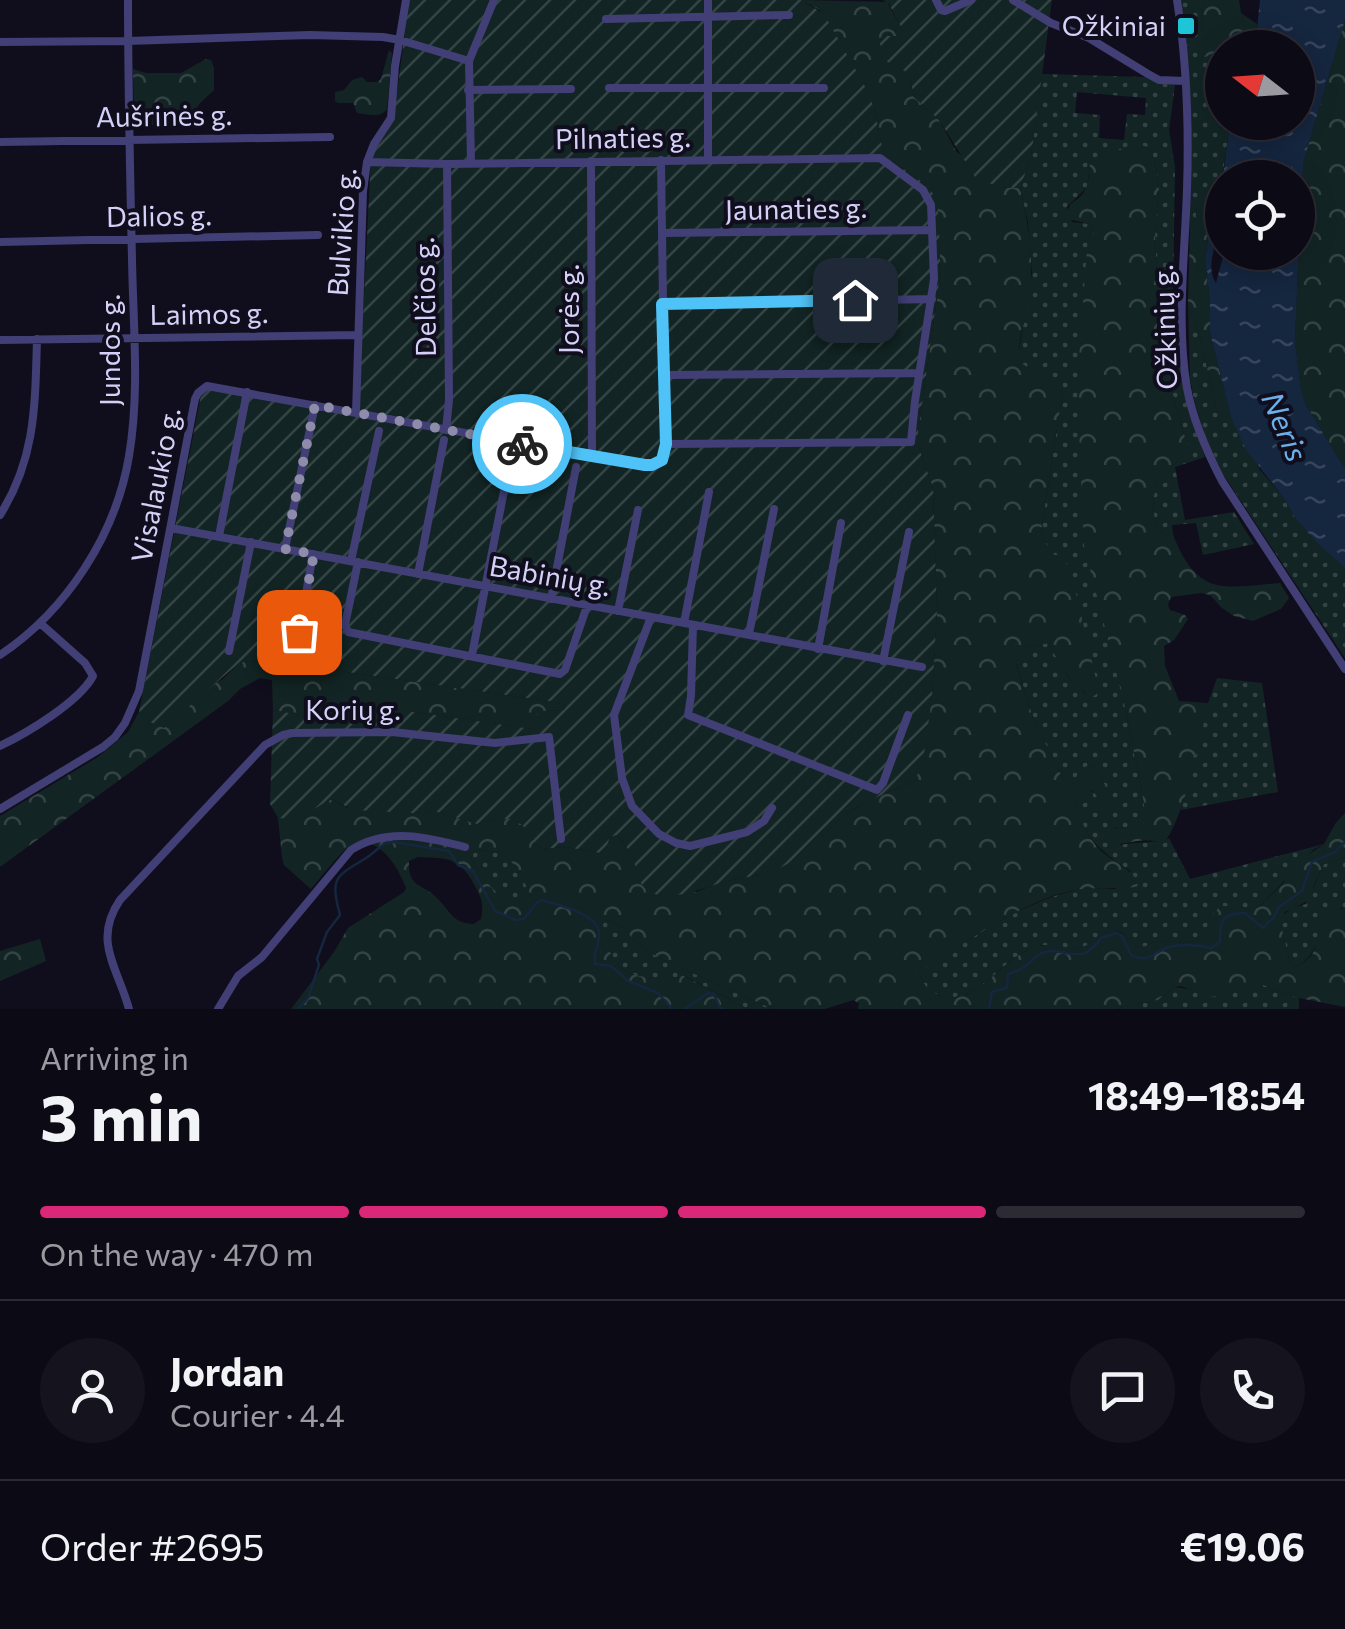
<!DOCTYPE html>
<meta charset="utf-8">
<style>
:root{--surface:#0c0a15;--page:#15131e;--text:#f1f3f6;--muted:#9a9aa0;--line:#2c2b34;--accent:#db2777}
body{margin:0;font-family:Commissioner,sans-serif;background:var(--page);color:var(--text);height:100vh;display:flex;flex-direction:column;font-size:38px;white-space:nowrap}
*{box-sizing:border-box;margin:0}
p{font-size:32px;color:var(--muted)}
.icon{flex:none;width:55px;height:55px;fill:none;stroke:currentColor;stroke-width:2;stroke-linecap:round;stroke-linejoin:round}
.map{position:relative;height:1009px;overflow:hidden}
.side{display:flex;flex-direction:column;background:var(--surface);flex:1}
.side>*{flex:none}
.needle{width:65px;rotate:287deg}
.tools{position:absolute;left:1205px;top:30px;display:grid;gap:20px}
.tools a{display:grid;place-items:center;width:110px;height:110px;border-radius:50%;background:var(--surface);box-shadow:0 5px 25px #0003,0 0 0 2px var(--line);font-size:50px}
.pin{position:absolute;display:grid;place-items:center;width:85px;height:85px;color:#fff;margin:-42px;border-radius:20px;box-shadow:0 5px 15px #0006}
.courier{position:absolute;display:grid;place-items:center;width:100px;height:100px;margin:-50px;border:8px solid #4fc3f7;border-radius:50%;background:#fff;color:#222;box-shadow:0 2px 12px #0007}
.headline em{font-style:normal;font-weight:700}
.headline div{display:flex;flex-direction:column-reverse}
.headline{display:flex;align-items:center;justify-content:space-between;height:170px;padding:0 40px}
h1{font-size:65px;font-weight:700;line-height:75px}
.bar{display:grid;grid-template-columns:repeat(4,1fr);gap:15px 10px;align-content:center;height:120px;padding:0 40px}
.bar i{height:12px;border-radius:8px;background:var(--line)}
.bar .current{background:var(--accent)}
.bar p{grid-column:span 4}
.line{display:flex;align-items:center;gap:25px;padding:0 40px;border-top:2px solid var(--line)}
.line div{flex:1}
.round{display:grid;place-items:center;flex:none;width:105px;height:105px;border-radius:52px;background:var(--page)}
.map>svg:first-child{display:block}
.grass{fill:url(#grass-dots);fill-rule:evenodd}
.forest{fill:url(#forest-crowns);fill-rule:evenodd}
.garden{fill:url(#garden-furrows)}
.water{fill:url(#water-ripples);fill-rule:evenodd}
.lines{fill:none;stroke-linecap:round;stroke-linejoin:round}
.stream{stroke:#15263f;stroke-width:2.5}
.minor{stroke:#413f75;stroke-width:8}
.done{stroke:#8f8cab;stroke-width:10;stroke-dasharray:0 18}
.route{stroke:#4fc3f7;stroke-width:12}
.poi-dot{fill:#1ec5d6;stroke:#100e1c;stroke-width:4}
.labels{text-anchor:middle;stroke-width:8;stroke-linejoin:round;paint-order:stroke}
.poi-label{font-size:28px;fill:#d4d0f8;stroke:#100e1c;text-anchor:end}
.street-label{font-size:28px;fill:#d4d0f8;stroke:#100e1c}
.water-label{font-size:30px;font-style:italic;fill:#6bb0eb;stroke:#100e1c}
</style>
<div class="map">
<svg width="1345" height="1009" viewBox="0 0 1345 1009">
<defs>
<pattern id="grass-dots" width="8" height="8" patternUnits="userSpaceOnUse" patternTransform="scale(2.5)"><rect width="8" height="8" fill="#122524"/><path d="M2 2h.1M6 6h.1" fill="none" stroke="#344445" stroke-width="1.8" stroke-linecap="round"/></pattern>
<pattern id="forest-crowns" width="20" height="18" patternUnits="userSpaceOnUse" patternTransform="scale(2.5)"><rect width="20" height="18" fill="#122524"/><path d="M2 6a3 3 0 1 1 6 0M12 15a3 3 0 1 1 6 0" fill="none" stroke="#344445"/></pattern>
<pattern id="garden-furrows" width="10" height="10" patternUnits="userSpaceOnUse" patternTransform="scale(2.5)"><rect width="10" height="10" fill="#122524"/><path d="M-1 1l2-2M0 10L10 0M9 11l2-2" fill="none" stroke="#344445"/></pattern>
<pattern id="water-ripples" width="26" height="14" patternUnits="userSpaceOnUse" patternTransform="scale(2.5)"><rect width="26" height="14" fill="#15263f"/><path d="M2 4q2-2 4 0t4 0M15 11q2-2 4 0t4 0" fill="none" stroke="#36445c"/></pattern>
</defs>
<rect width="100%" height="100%" fill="#100e1c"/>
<path class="grass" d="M1181,0h22l-2,32 21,16v74l8,1 -12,84 -7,8 -2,-16 -12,6 -1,10 -6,12c1,-76 3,-152 -9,-227z
M1042,74l134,4 -7,52 6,37 -2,132 6,37 7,63 19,58 -30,10 10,53 49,-8 20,32 -51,11 -7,-32 -24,2 1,10c-8,-1 -11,0 -15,-7 -7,-11 -5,-41 1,-51 6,-9 19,-15 27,-20l2,-9 -15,-53 -4,-81 -12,-37 -2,-46 4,-41 -3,-23 -4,-14 -7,-7 -55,17 -3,24 -20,20 5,15 18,2 5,8 30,475 21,107v8l-7,5 -24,1 5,17c13,-3 41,-2 49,-7l21,41 134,-35 -10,5 -54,57 -14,3 -12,-3 -24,12c2,32 -36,22 -54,24 -5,0 -9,5 -14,5 -10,0 -15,-14 -25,-16 -15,-2 -22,12 -34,16 -13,5 -25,-3 -38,-2 -44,5 -62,64 -107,50 -11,-4 -15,-11 -19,-22l3,-4c46,-28 94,-63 146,-77 16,-5 31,-4 47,-3l16,-18c-30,-19 -52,-36 -55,-74l12,-8 26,16 -17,-36 -8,-4 -15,18 -4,2 -5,-2 -31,-62 -18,-58 7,-15 25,-5 21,35 17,16 -39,-148 -6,-15 22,-141 -41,-26 -4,-7 14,-84 -4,-51 -8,-34 11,-31zM1077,92l69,6 -1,17 -18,-1 -3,26 -25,-2 1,-23 -25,-2z
M1188,303l13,38 16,71 7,5h7l29,53 23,27 13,22 22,25 27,24v90l-122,-184 -17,-35 -12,-39 -4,-22z
M1217,678l45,5 16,109 -97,18 27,-107z
M489,850c25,6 32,23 42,45l-6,6c-29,2 -40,-22 -54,-43l4,-7z
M1345,858v51l-4,-1 -18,13c-5,20 -9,38 -29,47l-4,-4 -9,-39 1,-9 10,-8 14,-4 18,-40z
M606,920l16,6 12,14 23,17 116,52h-25l-65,-34c-9,4 -14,3 -24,3 -40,-1 -50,-16 -57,-54z
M1258,983l41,15v11h-183l42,-9 16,-13 20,3 12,6z"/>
<path class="forest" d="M801,0l86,2 15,27 -3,7 -18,3 18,29 7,4 4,6 4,19 25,23 17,31 43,36 21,1c10,41 16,84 6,125 -2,11 -10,37 -6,47 6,14 35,12 43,30l-22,141 6,15 23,21 29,125 -5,4c-23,-7 -34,-33 -46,-53l-25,5 -7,16 18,57 31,62 5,2 4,-2 5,-13 10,-5 8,4 17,36 -3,5 -7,-1 -10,-17 -6,-3 -12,8c2,21 13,45 30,58 13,9 24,14 32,27l-1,5c-20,2 -42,0 -62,3 -50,9 -109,53 -153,79l-3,4c4,11 9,18 20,22 43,14 63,-45 106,-50 13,-2 25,7 38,2 12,-4 19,-18 33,-16 11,2 16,16 26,16 5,0 9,-5 14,-5 18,-2 56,8 54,-24l10,-12h14l12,3 14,-3 24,-24 4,-13 36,-25 11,-20 10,-11v45l-21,6 -10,21 -4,15 -25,12 -4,13 9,39 4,4c29,-13 18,-28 29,-47 3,-5 8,-8 12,-12h10v98l-46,-9 -41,-15 -39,14 -13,-1 -25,-10 -7,1 -16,13 -42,9h-258l1,-6 -6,-3 -28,9h-52l-116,-52 -23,-17 -12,-14 -16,-6 -3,4c6,38 16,53 56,54 10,0 15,1 23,-3l66,34h-457l43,-57 14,-24 56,-36 2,-4c-8,-21 -28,-57 -57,-41 -9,5 -30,33 -38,42l-27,-24 -2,-8 -4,-39 55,-19 14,9 65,5 22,-2 43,13 21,-5h13l10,5 13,13 5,12 27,-2 34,6 5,-3 5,-13 7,-2 15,20 10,29 54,8 25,-10 39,-7 38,-19 44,-39 25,-16 48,-20 17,-84 5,-87 -4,-122 -15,-43v-12l23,-163c-4,-24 0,-68 -17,-86 -12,-11 -27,-19 -40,-28l-10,-48 -54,-98zM489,850c25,6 32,23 41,46l-5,5c-29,2 -40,-22 -54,-43l4,-7zM418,857c32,1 43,1 58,31 6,11 8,18 5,31l-7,5c-22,0 -24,-14 -38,-27 -15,-14 -28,-9 -27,-36z
M1203,0h36l2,13 16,11 -2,23 -34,1 -5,7 -12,2 -3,-25z
M1345,20v449l-39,-64 -5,-15 -6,-48 6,-153 3,-29z
M389,50l3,3 -5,56c-7,10 -20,5 -30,4l-4,-10h-15l-3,-2v-9l9,-2 8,-10 10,-3 5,5h10l4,-3z
M206,59l5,1 3,8v22l-15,14 -3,8 -12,13h-47l-3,-6 -1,-50 13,4h35z
M1134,144l11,2 7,7 4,14 3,23 -4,41 2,46 12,37 4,81 15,53 -1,9c-9,5 -22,11 -28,20 -6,10 -8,40 -1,51 4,7 7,6 15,7 25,62 49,53 107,48l9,15 -8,11 -28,12 -19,-5 -12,-8 -12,-13 -9,-2 -30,4 -3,8 2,5 15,5 3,4 -14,21 -10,6 1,20 14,35 29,2c-6,30 -25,119 -44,139 -8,-1 -17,-2 -26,-1 -14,2 -21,6 -33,-3 12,-18 26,-5 41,-16v-8l-21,-107 -41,-162 -7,-159 10,-138 2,-9 6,-7 -5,-8 -22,-5c-2,-20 10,-15 17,-29 4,-7 4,-19 5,-27l6,-6z
M1203,197l6,2 2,16 -6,46 5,40v32l21,84h-7l-7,-5 -16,-71 -13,-38 2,-76 6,-12 1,-10z
M249,661l98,11 215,31 4,3 -1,4 -21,1 -11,18 -119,-17h-42l-39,9 -60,-11 -1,-30 -12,-2 -20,11 -12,12 -228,166v-51l98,-59 30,-25 11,-20 11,10 73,-43 16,-16z
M40,939l6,22 -46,20v-30z"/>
<path class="garden" d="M409,0h392l23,14 43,76 7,18 10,48c14,10 44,26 51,41 6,13 3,54 6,72l-23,164v12l15,43 4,122 -5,87 -9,64 -8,20c-26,11 -53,20 -75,38 -20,16 -37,38 -60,49 -16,8 -35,9 -52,13 -22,5 -62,25 -82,8 -9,-7 -10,-26 -15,-35 -4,-7 -9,-13 -14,-19l-7,2 -5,14 -5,2 -34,-6 -27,2 -6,-12 -12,-13 -10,-5h-13l-21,5 -43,-13 -22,2 -60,-3 -19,-11c-21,9 -30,21 -55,19l-8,-14 3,-94 60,11 39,-9h42l119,17 4,-15 7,-3 20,-1 2,-4 -4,-3 -215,-31 -98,-11 -10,2 -75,65 -14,-6 -11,-10 62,-317 8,-6 149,27 13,-259 23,-41z
M883,0h169l-21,157 -11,31 -21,-1 -24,-10 -36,-57 -25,-23 -4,-19 -4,-6 -20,-11 -7,-20 8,-5h12l3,-7 -13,-25z"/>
<path class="water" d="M1260,0h85v20l-41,140 -3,29 -6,153 6,48 5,15 39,64v99l-27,-24 -22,-25 -13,-22 -37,-47 -15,-33 -21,-84v-32l-5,-40 6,-46 7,-8 2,-8 10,-76 68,-1v-74l-43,-1zM1222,178h76v74l-74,1 -8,30c-7,-10 -5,-23 -2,-34 -4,-8 -2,-25 4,-33l4,5z"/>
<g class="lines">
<path class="stream" d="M298,1009l10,-11 11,-33 -2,-6 10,-27 13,-17c-10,-38 -5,-38 26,-57 10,-6 15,-15 27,-16l56,9 9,14 15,6 22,40 21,9 7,-1c8,-6 9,-14 18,-19 15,4 56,14 58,32 2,11 -7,20 -4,32l16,2 17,15 30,12 14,16
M685,1009l23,-16 6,1 5,12 4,3
M989,1009l3,-17 15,-4 1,-14c5,-2 10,-3 15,-6 7,-4 11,-12 19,-15 23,-8 39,16 59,-15l15,-5 6,3 9,19c20,9 21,-3 38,-8 13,-3 29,-2 42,1l9,-6c0,-22 1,-28 25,-29l18,15 11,-11 5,-10 23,-16 10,-29 23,-10 10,-10"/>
<path class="minor" d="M708,0v160
M936,0l5,10 4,1 26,-11
M1013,0l38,23 38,15 59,36 11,6 26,1
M1177,0c10,62 12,127 10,190 -2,64 -11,135 0,198 6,33 20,64 35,93l123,188
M606,19l183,-4
M0,42l128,-1 182,-6 73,2 17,3 69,21
M609,88h215
M468,90l103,-1
M0,142l330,-5
M591,161l1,295
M367,162l80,2 433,-6 43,32 8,15 3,74 -19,122 -4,41 -246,2
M471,162l-2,-101 25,-61
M662,233l269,-3
M0,242l318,-7
M662,304l270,-5
M0,340l358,-5
M663,375l256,-2
M356,413l7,-222 4,-29 7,-18 17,-26 4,-52 11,-66
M446,430l3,-30 -2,-236
M0,515c36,-57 35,-110 37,-176
M171,528l751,139
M219,536l28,-144
M285,549l30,-144
M351,561l28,-130
M358,562l-13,63 3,7 212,42 5,-4 22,-64
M418,574l26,-134
M551,599l25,-132
M618,611l20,-101
M651,617l-37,98 8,63 10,28 27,28 17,9 14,3 57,-14 17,-11 8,-13
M684,623l25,-131
M693,625l-2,71 -3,19 189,75 6,-7 25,-68
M749,634l25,-125
M818,649l23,-126
M229,651l22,-109
M0,655c66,-44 116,-120 129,-199 11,-64 4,-133 3,-197 -2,-87 -4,-173 -4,-259
M472,655l39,-200
M294,661l19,-107
M883,661l26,-129
M0,746c27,-13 79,-44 93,-70l-8,-13 -45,-40
M0,809l103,-62 12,-10 10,-14 14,-32 56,-292 3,-6 9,-7 419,76 26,3 10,-5 3,-16 -4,-284
M129,1009c-11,-41 -37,-68 -9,-109l145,-155 18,-10 9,-2 100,-1 103,11 54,-6 12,102
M218,1009l20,-33 24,-19 89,-107c36,-23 76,-13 114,-3"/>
</g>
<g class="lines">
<path class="done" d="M299,632l15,-78 -29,-5 30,-144 207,39"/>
<path class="route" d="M522,444l123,21h7l10,-5 4,-16 -4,-140 193,-4"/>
</g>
<rect class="poi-dot" x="1176" y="16" width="20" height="20" rx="5"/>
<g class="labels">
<g class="poi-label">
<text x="1166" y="36">Ožkiniai</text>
</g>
<g class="street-label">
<text transform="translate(164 116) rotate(-1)" y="10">Aušrinės g.</text>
<text transform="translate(623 138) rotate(-1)" y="10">Pilnaties g.</text>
<text transform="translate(796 209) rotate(-1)" y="10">Jaunaties g.</text>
<text transform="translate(159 216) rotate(-1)" y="10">Dalios g.</text>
<text transform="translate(342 232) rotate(-86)" y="10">Bulvikio g.</text>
<text transform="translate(425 297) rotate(-91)" y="10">Delčios g.</text>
<text transform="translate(569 309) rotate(-90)" y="10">Jorės g.</text>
<text transform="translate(209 314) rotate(-1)" y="10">Laimos g.</text>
<text transform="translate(1165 327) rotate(-92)" y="10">Ožkinių g.</text>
<text transform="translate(110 350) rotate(-90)" y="10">Jundos g.</text>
<text transform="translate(156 485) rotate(-79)" y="10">Visalaukio g.</text>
<text transform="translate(550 576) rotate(10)" y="10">Babinių g.</text>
<text x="353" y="720">Korių g.</text>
</g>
<g class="water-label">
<text transform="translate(1284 427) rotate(67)" y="10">Neris</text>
</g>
</g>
</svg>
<div class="tools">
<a><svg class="needle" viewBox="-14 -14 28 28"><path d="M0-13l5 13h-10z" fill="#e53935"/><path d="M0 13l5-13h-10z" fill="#9a9aa0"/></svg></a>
<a><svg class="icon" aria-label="locate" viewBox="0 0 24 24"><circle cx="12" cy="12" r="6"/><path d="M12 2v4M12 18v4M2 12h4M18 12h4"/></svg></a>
</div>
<div class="pin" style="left:299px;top:632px;background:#ea580c"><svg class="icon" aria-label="bag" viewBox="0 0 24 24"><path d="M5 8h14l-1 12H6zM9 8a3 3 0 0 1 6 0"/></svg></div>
<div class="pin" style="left:855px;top:300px;background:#1f2937"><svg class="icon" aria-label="home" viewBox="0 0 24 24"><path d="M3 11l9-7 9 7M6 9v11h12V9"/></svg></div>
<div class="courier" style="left:522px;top:444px"><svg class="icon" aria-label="bike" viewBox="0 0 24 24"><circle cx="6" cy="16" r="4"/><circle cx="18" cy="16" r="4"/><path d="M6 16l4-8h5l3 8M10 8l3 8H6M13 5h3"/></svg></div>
</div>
<section class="side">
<div class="headline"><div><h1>3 min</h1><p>Arriving in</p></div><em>18:49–18:54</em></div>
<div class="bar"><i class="current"></i><i class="current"></i><i class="current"></i><i></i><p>On the way · 470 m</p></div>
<div class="line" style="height:180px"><a class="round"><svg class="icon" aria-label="person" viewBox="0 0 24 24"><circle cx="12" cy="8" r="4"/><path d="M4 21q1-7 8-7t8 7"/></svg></a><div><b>Jordan</b><p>Courier · 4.4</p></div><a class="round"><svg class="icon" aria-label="chat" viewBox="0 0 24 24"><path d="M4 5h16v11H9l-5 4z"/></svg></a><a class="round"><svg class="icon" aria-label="phone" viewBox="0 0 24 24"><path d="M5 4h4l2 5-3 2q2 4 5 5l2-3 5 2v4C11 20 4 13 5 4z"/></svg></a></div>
<div class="line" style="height:130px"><div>Order #2695</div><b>€19.06</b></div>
</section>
